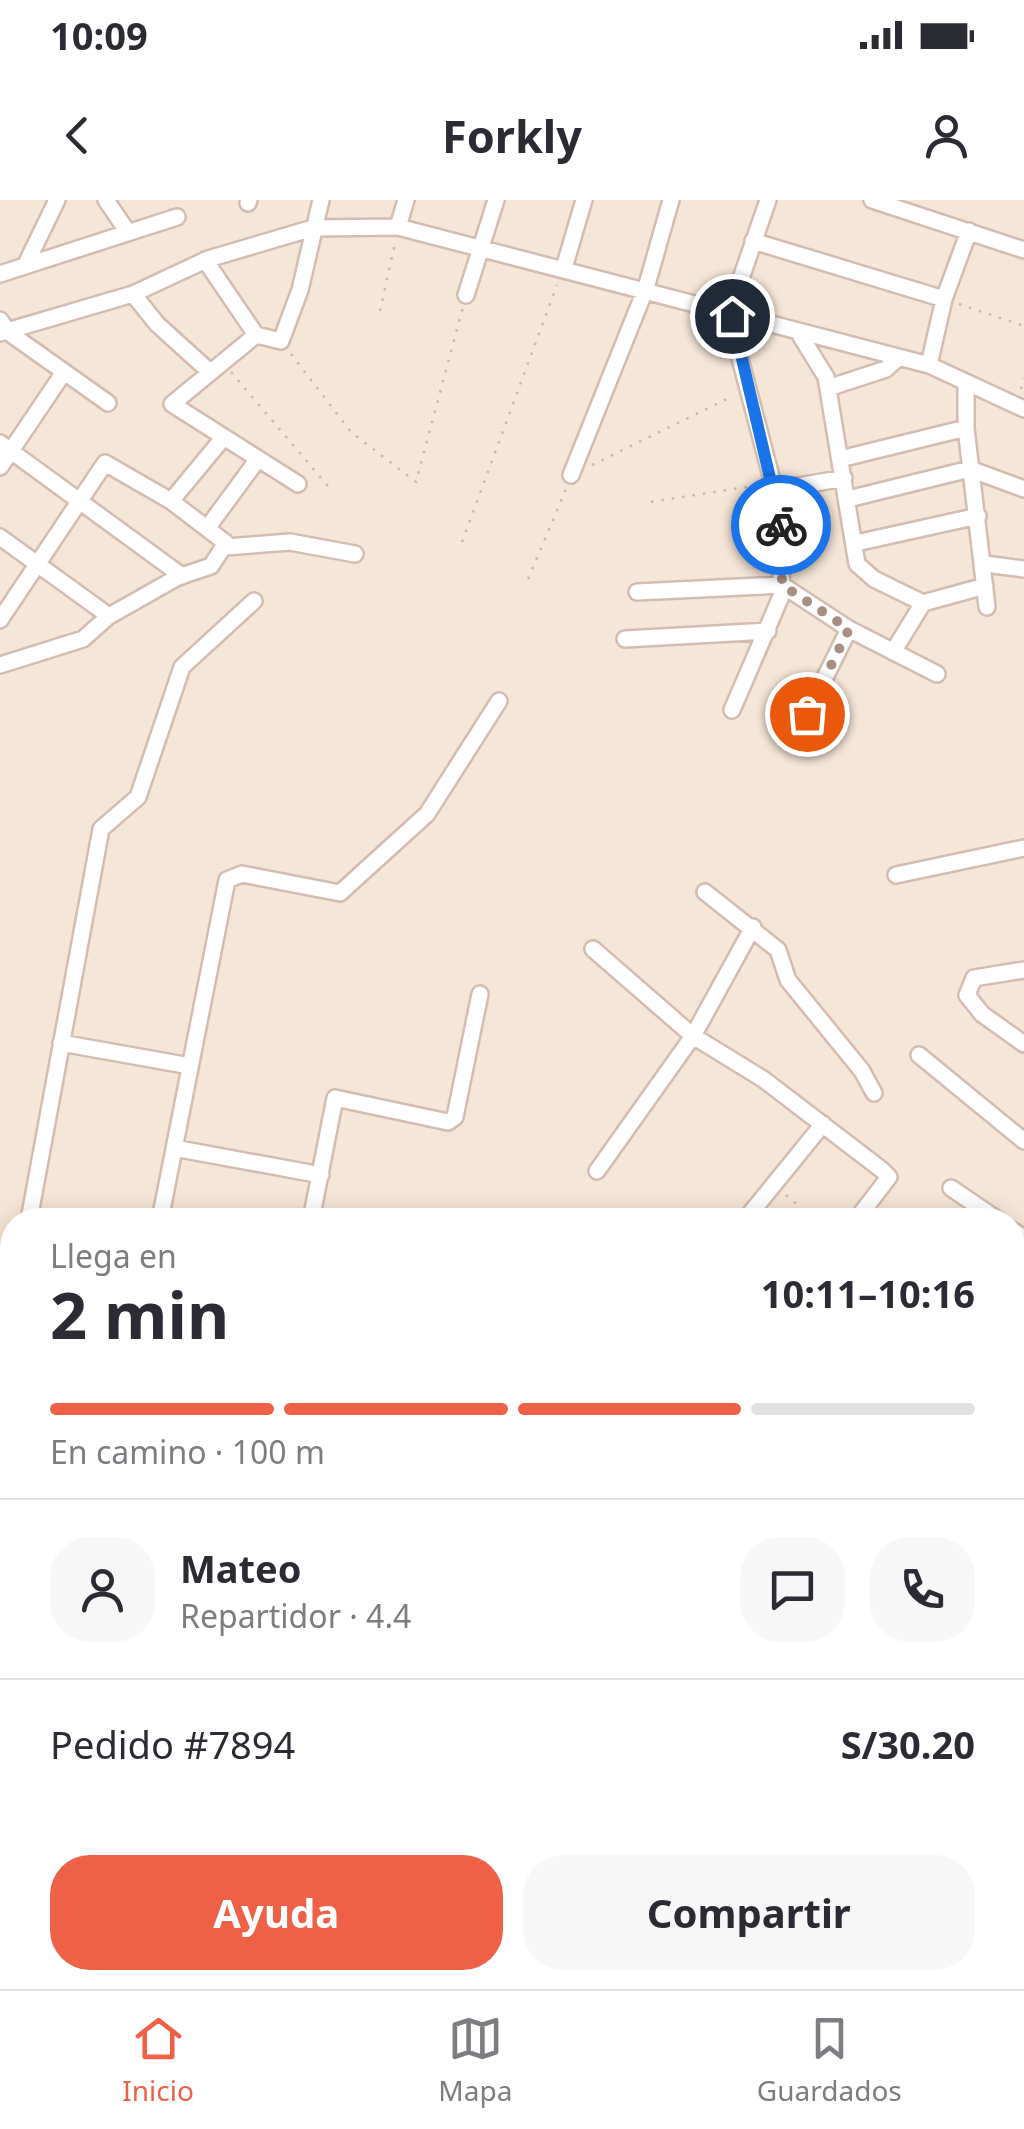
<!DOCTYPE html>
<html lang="es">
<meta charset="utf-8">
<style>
:root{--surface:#fff;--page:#f7f7f7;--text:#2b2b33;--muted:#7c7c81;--line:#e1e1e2;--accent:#ee6147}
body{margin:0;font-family:"Noto Sans",sans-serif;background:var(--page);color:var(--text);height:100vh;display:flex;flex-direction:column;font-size:38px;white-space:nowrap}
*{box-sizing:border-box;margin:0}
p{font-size:32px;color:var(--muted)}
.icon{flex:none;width:55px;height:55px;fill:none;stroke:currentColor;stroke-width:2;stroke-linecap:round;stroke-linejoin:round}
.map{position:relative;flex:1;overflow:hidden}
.details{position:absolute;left:0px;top:1008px;width:1025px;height:782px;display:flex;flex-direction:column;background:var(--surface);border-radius:40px 40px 0 0;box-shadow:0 5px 25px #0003}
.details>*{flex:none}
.pin{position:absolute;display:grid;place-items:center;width:85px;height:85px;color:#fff;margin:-42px;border:5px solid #fff;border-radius:50%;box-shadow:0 2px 10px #0007}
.courier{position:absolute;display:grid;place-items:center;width:100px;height:100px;margin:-50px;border:8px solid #1a73e8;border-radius:50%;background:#fff;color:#222;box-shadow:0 2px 12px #0007}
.headline em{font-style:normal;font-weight:700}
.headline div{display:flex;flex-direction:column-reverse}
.headline{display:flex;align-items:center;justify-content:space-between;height:170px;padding:0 50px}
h1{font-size:65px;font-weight:700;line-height:75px}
.bar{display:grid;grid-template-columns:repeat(4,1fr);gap:15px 10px;align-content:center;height:120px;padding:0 50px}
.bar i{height:12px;border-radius:8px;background:var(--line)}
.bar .current{background:var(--accent)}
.bar p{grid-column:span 4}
.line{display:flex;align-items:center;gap:25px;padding:0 50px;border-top:2px solid var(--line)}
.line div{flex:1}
.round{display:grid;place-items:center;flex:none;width:105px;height:105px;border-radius:40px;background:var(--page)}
.button{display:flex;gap:20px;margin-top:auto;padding:20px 50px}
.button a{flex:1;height:115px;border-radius:40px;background:var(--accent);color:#fff;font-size:40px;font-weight:700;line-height:115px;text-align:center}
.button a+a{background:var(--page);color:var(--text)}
.status{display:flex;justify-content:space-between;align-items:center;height:70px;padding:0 50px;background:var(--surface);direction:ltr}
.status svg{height:28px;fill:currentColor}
header{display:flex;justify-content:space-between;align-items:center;height:130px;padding:0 50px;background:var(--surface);font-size:45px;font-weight:700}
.tabs{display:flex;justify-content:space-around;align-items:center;height:140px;border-top:2px solid var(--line);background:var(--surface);font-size:28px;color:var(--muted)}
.tabs a{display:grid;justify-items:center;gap:5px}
.tabs .current{color:var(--accent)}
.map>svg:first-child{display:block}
.residential{fill:#f6e6d7;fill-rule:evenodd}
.green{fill:#d8edc5}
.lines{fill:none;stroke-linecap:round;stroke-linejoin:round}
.minor-casing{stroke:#d4bdb0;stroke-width:20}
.major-casing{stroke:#dad0cc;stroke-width:25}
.path{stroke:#dbb3a1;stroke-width:2.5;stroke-dasharray:2.5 8;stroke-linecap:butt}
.minor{stroke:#fff;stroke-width:15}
.major{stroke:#ffd49f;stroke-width:20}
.wall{fill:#d3b3a4}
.building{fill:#f5d0bf;stroke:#ac9286;stroke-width:2.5}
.done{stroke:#a98f82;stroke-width:10;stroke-dasharray:0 18}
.route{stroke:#1a73e8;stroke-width:12}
</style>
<div class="status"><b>10:09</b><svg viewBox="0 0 49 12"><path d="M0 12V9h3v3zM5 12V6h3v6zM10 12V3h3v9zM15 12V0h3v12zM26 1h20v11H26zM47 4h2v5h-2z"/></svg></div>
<header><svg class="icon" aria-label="back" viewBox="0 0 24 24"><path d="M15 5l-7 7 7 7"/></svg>Forkly<svg class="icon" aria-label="person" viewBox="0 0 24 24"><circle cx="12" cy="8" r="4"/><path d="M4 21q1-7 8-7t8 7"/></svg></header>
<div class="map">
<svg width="1024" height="1789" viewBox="0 0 1024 1789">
<rect width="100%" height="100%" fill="#fef4e9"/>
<path class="residential" d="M0,0h1024v1789h-1024zM12,1020h1000v758h-1000z"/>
<path class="green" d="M0,1237l12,2v131l-12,-7z"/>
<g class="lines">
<g class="minor-casing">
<path id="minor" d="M106,0l21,31
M872,0l152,50
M248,3l1,-3
M398,27l8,-27
M753,41l191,58
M205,60l51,75 25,6 19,-51 21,-90
M25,66l32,-66
M564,68l20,-68
M0,74l177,-57
M133,94l24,30 53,48
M466,95l30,-95
M0,120l8,12 100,71
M0,133l133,-39 75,-35 105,-31 85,-1 531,138 95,44
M256,135l-84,69 126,80
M800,135l26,42 31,187 17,15 49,24 62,-17
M929,165l15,-66 25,-68
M828,188l58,-19 12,-11
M966,228l21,179
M0,243l182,133
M840,259l126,-31v-44
M0,267l64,-95
M571,275l75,-187 25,-88
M776,290l68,-12
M848,299l122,-30 54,20
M171,301l53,-64
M208,327l50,-68
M0,337l109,79
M856,343l122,-27
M226,347l64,-5 65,12
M985,364l39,5
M637,392l145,-7 67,44 88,45
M0,420l105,-157 66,38 55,42 -15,23 -33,11 -69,39 -26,23 -83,26
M625,439l143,-8
M893,452l30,-49
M732,510l50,-116 -4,-91 -47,-179 6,-34 31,-90
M793,542l56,-113
M896,675l128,-27
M705,692l73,58 10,30 74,91 12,22
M593,749l100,87 70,43 119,91 7,7 -33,43
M1024,770l-50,8 -7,17 15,19 42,30
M61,843l129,23
M919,855l105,86
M174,948l147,27
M597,971l96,-135 60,-109
M951,988l47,32
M29,1020l72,-391 37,-32 44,-130 72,-66
M160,1020l67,-340 15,-6 98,19 87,-79 72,-113
M311,1020l24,-122 113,24 7,-5 25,-123
M745,1020l78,-96
M1012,1030l12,8
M1012,1099l12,-17
M1012,1129l12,8
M0,1174l12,-62
M1012,1224l12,9
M0,1231l12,2
M1012,1331l12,-14
M1012,1357l12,10
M0,1527l12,8
M1012,1541l12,-14
M1012,1573l12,-14
M1012,1663l12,10
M0,1705l12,2
M0,1759l12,-21
M742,1778l14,11
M945,1778l14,11
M143,1789l10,-11
M180,1789l11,-11
M803,1789l10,-11
M832,1789l9,-11"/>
</g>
<g class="major-casing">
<path id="major" d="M0,1369l12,7
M579,1778l15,11"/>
</g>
<path class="path" d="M959,104l65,22
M380,111l15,-68
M291,154l60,78 65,50 47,-175
M231,172l97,114
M1021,189l3,-11
M592,265l141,-69
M651,302l107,-17
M462,342l95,-257
M528,379l38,-90
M786,995l29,25"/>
<use href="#minor" class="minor"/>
<use href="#major" class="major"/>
</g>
<path class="wall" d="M0,1535l10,57 -6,15 -4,28z"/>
<path class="building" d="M2,1531l10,2v46l-2,13 -10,-2v-52z
M0,1606l7,2 -7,27z"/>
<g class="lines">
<path class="done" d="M781,325l1,60 67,44 -42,85"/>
<path class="route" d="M732,116l49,209"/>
</g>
</svg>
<div class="pin" style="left:807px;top:514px;background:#ea580c"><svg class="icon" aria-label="bag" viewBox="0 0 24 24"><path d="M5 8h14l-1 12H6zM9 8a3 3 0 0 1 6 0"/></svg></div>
<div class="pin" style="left:732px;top:116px;background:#1f2937"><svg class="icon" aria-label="home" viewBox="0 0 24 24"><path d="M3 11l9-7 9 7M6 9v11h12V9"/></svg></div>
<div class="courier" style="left:781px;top:325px"><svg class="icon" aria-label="bike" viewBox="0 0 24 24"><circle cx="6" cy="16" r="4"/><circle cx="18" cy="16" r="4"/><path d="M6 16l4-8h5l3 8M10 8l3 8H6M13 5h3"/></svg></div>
<section class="details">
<div class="headline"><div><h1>2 min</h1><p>Llega en</p></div><em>10:11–10:16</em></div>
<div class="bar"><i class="current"></i><i class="current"></i><i class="current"></i><i></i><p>En camino · 100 m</p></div>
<div class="line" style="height:180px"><a class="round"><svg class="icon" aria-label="person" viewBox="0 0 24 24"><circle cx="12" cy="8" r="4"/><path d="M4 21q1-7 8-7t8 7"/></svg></a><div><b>Mateo</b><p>Repartidor · 4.4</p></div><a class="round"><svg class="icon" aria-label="chat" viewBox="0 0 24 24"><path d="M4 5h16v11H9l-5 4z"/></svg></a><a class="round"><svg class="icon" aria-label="phone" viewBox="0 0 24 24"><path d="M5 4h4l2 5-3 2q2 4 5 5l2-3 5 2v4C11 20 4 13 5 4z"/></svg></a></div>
<div class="line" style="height:130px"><div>Pedido #7894</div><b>S/30.20</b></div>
<div class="button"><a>Ayuda</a><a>Compartir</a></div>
</section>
</div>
<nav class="tabs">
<a class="current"><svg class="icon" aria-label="home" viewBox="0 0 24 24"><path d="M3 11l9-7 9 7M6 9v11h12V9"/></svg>Inicio</a>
<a><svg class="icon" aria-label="map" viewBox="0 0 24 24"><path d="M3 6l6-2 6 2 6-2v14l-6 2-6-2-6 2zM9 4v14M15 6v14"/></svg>Mapa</a>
<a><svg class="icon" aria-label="saved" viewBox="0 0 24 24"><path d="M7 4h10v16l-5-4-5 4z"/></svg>Guardados</a>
</nav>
